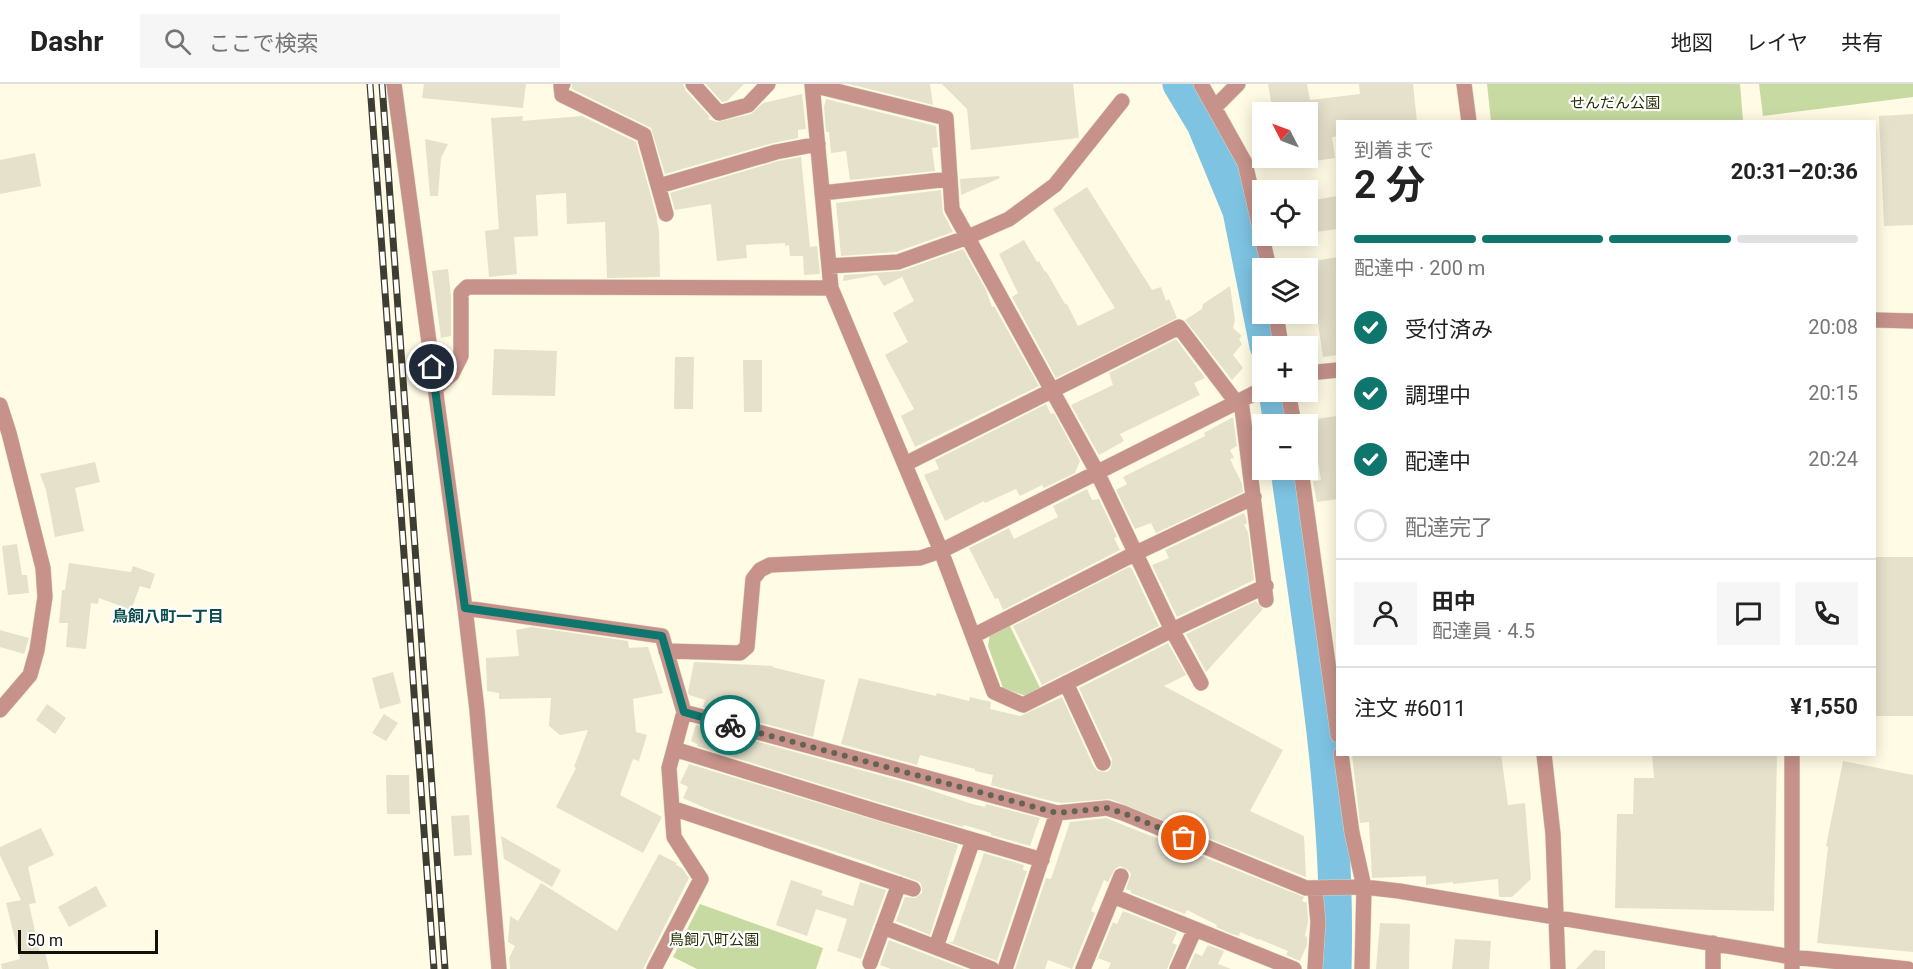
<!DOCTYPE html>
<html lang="ja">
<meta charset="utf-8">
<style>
:root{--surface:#fff;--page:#f6f6f6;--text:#222;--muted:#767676;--line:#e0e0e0;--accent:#0f766e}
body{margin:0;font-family:Roboto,"Noto Sans JP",sans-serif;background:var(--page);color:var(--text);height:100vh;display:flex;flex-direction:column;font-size:22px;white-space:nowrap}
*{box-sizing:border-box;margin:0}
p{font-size:20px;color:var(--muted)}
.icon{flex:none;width:33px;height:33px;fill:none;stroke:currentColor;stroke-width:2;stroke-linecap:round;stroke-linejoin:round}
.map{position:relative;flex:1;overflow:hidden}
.side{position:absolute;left:1336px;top:36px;width:540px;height:636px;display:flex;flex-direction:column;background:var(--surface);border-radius:0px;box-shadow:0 3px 15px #0003}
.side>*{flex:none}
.needle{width:39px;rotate:312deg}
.tools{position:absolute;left:1252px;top:18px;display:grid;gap:12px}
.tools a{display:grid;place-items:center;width:66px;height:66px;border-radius:0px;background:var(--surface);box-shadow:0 3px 15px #0003;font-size:30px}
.scale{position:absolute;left:18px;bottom:15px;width:140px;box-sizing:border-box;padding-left:6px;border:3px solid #121109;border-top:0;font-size:16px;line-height:21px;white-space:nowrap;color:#121109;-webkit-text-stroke:4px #fff;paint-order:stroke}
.pin{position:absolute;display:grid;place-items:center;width:51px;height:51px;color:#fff;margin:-26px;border:3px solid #fff;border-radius:50%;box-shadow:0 2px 6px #0007}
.courier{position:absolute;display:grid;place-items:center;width:60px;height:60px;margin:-30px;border:4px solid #0f766e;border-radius:50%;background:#fff;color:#222;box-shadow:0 2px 8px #0007}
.summary em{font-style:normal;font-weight:700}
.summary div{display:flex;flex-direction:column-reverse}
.summary{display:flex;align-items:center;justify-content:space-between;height:102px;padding:0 18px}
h1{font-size:39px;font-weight:700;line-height:45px}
.bar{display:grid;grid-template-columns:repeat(4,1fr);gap:9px 6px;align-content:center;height:72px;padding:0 18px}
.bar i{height:8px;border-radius:4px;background:var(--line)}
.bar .current{background:var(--accent)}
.bar p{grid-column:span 4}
.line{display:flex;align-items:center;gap:15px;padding:0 18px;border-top:2px solid var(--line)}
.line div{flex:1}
.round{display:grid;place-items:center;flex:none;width:63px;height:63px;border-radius:0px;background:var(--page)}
ol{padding:0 18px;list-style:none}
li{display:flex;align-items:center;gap:18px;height:66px}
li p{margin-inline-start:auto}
li .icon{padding:6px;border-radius:50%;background:var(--accent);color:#fff;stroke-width:4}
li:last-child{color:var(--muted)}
li i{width:33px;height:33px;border:3px solid var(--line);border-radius:50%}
header{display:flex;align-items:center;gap:36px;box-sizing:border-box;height:84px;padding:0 30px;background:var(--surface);border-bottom:2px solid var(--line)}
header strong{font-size:28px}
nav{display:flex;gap:33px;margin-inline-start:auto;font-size:21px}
.search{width:420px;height:54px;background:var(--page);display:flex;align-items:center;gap:15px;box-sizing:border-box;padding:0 21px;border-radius:0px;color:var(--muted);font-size:22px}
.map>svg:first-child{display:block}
.green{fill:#c7daa1}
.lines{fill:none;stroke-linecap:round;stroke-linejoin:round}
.river{stroke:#7ec3e2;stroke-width:33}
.building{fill:#e5e1cb}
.minor-casing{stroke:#d9d6c1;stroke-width:16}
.minor{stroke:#c6928a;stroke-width:15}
.rail-casing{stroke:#3e3d32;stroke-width:7}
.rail{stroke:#fff;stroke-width:4.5;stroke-dasharray:14;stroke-linecap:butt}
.done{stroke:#656356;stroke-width:6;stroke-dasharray:0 10.8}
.route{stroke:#0f766e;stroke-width:8}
.labels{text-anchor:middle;stroke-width:4.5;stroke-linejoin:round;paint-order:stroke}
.park-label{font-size:15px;fill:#253003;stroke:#fff}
.neighbourhood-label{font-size:16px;font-weight:bold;fill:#0b4b4d;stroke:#fff}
</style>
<header>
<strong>Dashr</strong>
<div class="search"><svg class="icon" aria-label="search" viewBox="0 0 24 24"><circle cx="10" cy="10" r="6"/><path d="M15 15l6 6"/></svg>ここで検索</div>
<nav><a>地図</a><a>レイヤ</a><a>共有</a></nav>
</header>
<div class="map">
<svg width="1913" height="885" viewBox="0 0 1913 885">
<rect width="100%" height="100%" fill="#fffbe4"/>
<path class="green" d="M1487,0h253l3,37h-252z
M1759,0h154v13l-150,19z
M1009,540l32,66 -12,7 -26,-9 -15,-42 2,-12z
M700,820l123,44 -7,21h-119l-24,-12z"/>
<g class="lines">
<path class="river" d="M1179,0l24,40 36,87 27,135
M1275,308l5,32
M1287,386c23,165 53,332 48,499"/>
</g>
<path class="building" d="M424,0h102l-3,24 -101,-10z
M572,0h111l3,7 24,26 -2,2 9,3 34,-8 12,-11 39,-9 4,35 -8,1v8l-25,5 -108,31 -14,-46 -77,-38 -2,-2z
M706,0h38l-17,17 -5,1z
M849,0h81l3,21z
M942,0h131l6,54 -108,12 -4,-41z
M1268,0h39l3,16 50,-6 -1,-10h54l4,38h-79v14l-6,1 3,21 -27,4v-50h-35z
M826,15l110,27 2,21 -6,1 3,23 -85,9 -4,-29 -15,2 -2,-21h-3l-2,-25z
M1913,30v111l-29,1 -5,-110z
M523,32l-1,5 60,-5 54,26 20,72 3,18 1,45 -53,1 -2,-56 -38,2 -1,-31 -30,2 2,41 -24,1 3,37 -28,3 -4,-46 14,-2 -8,-111z
M425,55l23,5 -7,14 -3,38h-8z
M35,69l6,33 -41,8v-34z
M801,73l9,90 7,-1 3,28 -16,1 -1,-19h-13l-1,-11 -4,1v-3l-39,2 1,13 -30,3 -6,-57 -36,6 -5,-17 108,-32z
M999,92l1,2 -39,17 -1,-16z
M1087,103l65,103 9,-3 5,14 3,-2 8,19 -121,60 -44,-81 6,-4 -19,-39 25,-14 13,22 2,-1 6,11 1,-1 19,33h2l11,22 37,-18 -62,-99z
M941,106l2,23 10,19 -57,20 -55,4 -5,-53z
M1338,112v33l-30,4v-32z
M963,165l23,41 6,17 2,-1 45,80 -124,61 -14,-31 13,-7 -29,-54 23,-13 -15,-29 21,-12 -12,-24 -18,9 -7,-11 -34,6 1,-6 57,-4z
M1338,173v98l-15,2 -14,-95z
M448,185l3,27v40l-10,2 -9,-67z
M1230,202l5,34 -2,8 9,8 -3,3 3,5 -9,11 10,13 -11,12 -47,-60 17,-11 1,-5z
M1176,255l29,39 -11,5 6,12 -80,39 4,7 -25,14 -28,-50 42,-20 -4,-12z
M494,265l63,2 -2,45 -63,-1z
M675,273h19l-1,52h-19z
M743,276h19v52h-18z
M1046,320l5,10 3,-1 26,48 -5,12 -31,15 -2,-3 -22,11 -4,-7 -31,14 -1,-2 -39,20 -21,-46 15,-6 -4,-9z
M1338,332v83l-21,3 -4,-21 8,-1 -5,-30 -5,1 -4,-31z
M1233,333l4,29 -7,4 4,8 -4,1 12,25 1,8 -87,41 -5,-10 -16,6 -19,-39 11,-6 -4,-7 82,-41 -1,-3z
M95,378l5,20 -25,6 9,43 -29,6 -9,-47 -6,-16z
M1087,405l5,11 7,-1 18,38 -3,1 6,12 -117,60 -5,-12 -3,1 -26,-51 40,-20 5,11 44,-22 -5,-11z
M1244,429l2,5 1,5 -3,2 4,7 6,48 -77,37 -25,-52 17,-7 -4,-8z
M17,460l5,31h5l2,18 -21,2 -6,-49z
M1875,473h38v159h-38z
M69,479l62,9 2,-6 22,8 -5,15 -10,-3 -9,24 -32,-12 -1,6 -7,-1 -5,46 -20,-2 2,-24h-9l3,-33h3z
M1129,483l3,2 27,57 -117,59 -29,-59z
M1256,517l7,8 -57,63 -20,-38z
M532,543l96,14 1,7 19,-1 15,46 -30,6 3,33 11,3 -8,26 -6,-2 -13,36 42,22 -19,36 -87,-46 20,-39 -2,-1 14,-37 -28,5 -11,-9 2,-28 -52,1v-6l-12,-2 -1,-33 33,-2 -3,-26z
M0,546l29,8 -5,16 -24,-7z
M1168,559l18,32 -22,11 119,64 -33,61 54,25 2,41 -196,-78 -49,4 -14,-3 -56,-15 2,-10 -18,-4v-2l-55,-14 -3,10 -76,-21 18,-66 77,18 1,-3 32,8 1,-4 21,5 -1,7 30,7 42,-19 32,70 4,4 9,1 4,-4 1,-9 -33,-71z
M694,578l79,4 -1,1 53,13 -12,57 -110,-30 2,-7 -16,-5 -1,-3z
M393,588l8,31 -21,6 -8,-31z
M47,620l19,14 -11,16 -19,-14z
M384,630l14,9 -12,18 -14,-8z
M696,641l216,59 60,20 13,3 1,-3 54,14 -10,28 -39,-11v-2l-27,-8 -1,2 -82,-24 -184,-57v-2l-6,-3z
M1352,670h149l7,51 17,-2 6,76 -19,18h-13l-1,-18 -45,5v-2l-27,3v-9l-54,2 -3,-56 -9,1z
M1652,670h125l-3,157 -159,-3 2,-94h16l1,-36h20z
M1843,677l70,14v177l-96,-9 11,-96 -2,-1z
M689,680l269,81 -28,90 -34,-14 9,-24 10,1 7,-5v-6l-2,-5 -54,-20 -154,-51 -29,-13 5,-11 -8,-4z
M386,691h23l1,39h-23z
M469,731l3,40 -18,1 -3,-40z
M1106,734l198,79 -2,4 5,2 1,19 -3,14 2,1v8l-7,16 -14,-6 2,-4 -29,-12v1l-19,-8 -1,4 -7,-2 -16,-7 1,-2 -30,-15 -2,4 -54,-21v-2l-5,-2 5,-15 -3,-4 -8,-4 -5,3 -7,13 -4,-2 -13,31 4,2 -23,56 -24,-9 -3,9h-30l31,-91 5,1 19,-57z
M41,744l13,27 -26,12 8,36 -7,1 11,50 5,-2 4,17h-47l-1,-5 19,-5 -14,-56 15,-3 -21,-45v-8z
M501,752l60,34 -9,17 -48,-28z
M984,769l40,12 -1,5 4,1 -30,90 -49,-19h5z
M659,770l18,9 -1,2 6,3 7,10 -46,91h-133l-1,-11 6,-12 -7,-4 2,-26 8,5 23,-38 76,48z
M791,796l32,11 -2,4 32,11 7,-24 26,8 -25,69 -24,-8 10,-32 -31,-10 -9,27 -31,-11z
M96,802l11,20 -38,21 -11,-20z
M1123,827l54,21 -5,11 5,2 -10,24h-59l3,-6 -13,-5 15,-36 4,2z
M1380,839l30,1 -1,45h-33z
M1455,855l36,2 -2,28h-37z
M889,856l76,29h-74l-11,-4z
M1208,861l16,6 -6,13 13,5h-43l7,-16 7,3z
M1594,866l11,1v18h-29z"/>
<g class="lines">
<g class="minor-casing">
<path id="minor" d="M394,0l71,524 12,102 22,259
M563,0l-2,2 1,9 82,40 22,79
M693,0l26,29 29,-8 20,-21
M812,0l19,204 110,263 53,141 29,13 149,-75 94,-44
M1201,0l44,79 24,105
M1464,0l5,38
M812,1l134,33 6,91 145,263 75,158 29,53
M1215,23l23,-23
M659,102l117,-34 42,-8
M822,109l128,-14
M829,182l69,-4 70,-25 41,-18 46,-34 67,-84
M1276,230l5,32
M1875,236l38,1
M1308,289l30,-3
M435,305l17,-15 9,-18v-63l6,-6 364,1
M1288,308l6,32
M1241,316l25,200
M0,321l9,28 34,135 2,29 -8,53 -7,25 -30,35
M905,380l274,-137 57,75
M1301,386l37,265
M465,524l197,28 22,76 -15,56 5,69 27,42 -47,90
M973,552l163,-83 118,-56
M666,567l74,2 7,-6 6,-68 7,-9 10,-5 150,-7 21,-7 322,-162
M1066,599l37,80
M684,628l373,101 50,-5 16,5 183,75 58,-1 35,4 393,66 116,12
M674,665l204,63 164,48
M1341,670l11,79 12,54 -2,82
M1544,670l9,80 5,135
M672,724l241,81
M1315,804l3,34 -3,47
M1113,812l181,73
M883,843l109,42
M936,863l37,-107
M870,879l29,-79
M1005,885l52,-156
M1083,885l38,-93
M1177,885l18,-40
M1713,885v-26
M1792,885v-215"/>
</g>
<use href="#minor" class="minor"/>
<g class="rail-casing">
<path id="rail" d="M370,0l64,885
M382,0l63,885"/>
</g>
<use href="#rail" class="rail"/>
</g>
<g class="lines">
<path class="done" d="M730,641l327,88 50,-5 16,5 61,25"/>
<path class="route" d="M432,283l33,241 197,28 22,76 46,13"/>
</g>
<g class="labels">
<g class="park-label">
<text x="1615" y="24">せんだん公園</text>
<text x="714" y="861">鳥飼八町公園</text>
</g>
<g class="neighbourhood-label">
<text x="168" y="538">鳥飼八町一丁目</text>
</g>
</g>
</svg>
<div class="tools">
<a><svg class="needle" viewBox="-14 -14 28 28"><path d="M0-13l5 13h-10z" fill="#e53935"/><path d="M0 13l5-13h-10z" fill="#767676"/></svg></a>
<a><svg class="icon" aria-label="locate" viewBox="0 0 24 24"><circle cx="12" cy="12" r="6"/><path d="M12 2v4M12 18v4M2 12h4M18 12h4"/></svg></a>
<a><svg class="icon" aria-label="layers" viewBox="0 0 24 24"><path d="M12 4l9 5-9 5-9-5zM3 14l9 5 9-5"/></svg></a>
<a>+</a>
<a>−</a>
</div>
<div class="scale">50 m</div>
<div class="pin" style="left:1184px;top:754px;background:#ea580c"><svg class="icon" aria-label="bag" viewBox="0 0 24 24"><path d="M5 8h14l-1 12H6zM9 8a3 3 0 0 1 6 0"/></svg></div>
<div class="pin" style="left:432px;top:283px;background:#1f2937"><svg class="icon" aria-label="home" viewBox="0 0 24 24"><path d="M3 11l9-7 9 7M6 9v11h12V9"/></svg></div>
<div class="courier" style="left:730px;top:641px"><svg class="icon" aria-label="bike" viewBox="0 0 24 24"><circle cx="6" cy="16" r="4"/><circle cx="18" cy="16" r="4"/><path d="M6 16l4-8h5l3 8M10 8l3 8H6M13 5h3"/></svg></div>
<section class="side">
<div class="summary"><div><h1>2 分</h1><p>到着まで</p></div><em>20:31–20:36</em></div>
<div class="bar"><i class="current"></i><i class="current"></i><i class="current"></i><i></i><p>配達中 · 200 m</p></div>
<ol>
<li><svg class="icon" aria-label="check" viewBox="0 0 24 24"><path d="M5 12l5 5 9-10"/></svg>受付済み<p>20:08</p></li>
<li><svg class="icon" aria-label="check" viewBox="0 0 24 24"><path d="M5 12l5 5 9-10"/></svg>調理中<p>20:15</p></li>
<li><svg class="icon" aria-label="check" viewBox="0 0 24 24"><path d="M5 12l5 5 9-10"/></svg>配達中<p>20:24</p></li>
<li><i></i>配達完了</li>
</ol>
<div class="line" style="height:108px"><a class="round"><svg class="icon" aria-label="person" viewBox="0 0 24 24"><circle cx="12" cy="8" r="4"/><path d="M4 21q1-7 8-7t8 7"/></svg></a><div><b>田中</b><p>配達員 · 4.5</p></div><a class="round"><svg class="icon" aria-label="chat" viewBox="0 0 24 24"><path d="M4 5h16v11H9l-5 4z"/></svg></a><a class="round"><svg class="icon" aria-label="phone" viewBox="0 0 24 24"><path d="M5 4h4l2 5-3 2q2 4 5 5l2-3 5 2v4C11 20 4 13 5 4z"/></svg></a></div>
<div class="line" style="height:78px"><div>注文 #6011</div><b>¥1,550</b></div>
</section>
</div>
